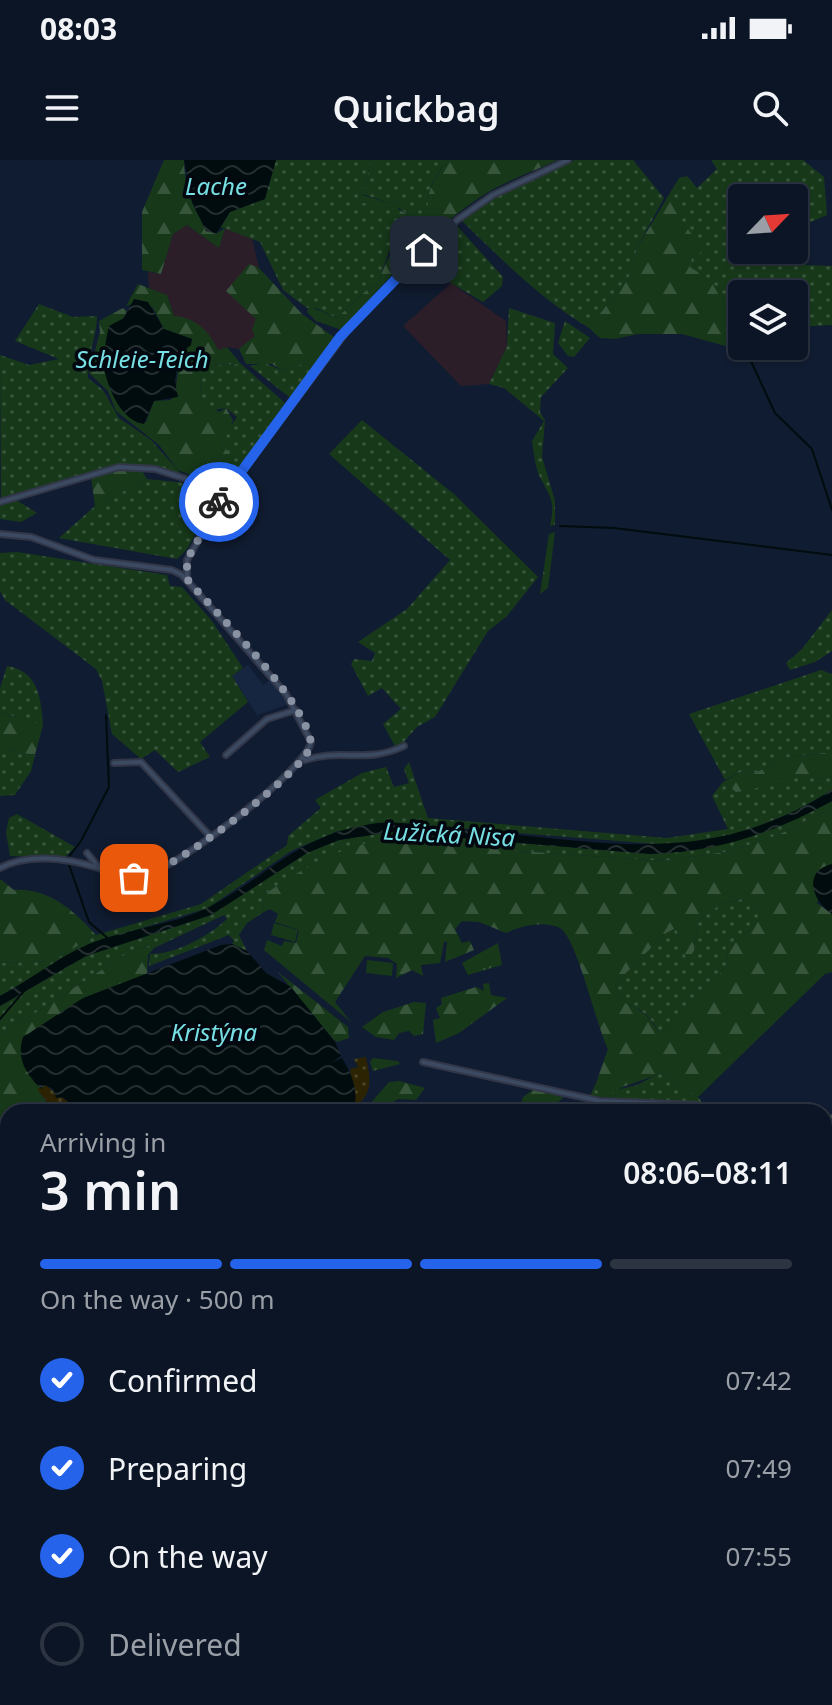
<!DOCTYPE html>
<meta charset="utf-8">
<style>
:root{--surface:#0c1525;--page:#1a2232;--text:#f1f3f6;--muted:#9a9fa7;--line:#2c3442;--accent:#2563eb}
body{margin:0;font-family:"Noto Sans",sans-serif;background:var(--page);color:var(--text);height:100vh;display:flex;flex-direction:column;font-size:30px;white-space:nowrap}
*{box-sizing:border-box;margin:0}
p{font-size:26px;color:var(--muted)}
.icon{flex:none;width:44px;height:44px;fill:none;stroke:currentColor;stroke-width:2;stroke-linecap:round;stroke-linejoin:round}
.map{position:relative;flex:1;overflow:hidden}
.sheet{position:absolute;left:0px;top:944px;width:832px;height:602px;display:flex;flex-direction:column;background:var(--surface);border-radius:24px 24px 0 0;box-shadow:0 2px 6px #0004,0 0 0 2px var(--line)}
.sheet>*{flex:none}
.needle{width:52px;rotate:65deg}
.buttons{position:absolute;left:728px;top:24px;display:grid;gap:16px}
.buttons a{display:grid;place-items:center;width:80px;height:80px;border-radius:8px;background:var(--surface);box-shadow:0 2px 6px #0004,0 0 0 2px var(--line);font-size:40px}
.pin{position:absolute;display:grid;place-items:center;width:68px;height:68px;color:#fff;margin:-34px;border-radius:16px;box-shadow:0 4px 12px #0006}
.courier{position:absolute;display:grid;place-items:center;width:80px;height:80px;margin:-40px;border:6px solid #2563eb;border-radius:50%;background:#fff;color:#222;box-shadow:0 2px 10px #0007}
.headline em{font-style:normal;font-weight:600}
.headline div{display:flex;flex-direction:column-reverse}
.headline{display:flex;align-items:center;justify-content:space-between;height:136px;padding:0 40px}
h1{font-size:52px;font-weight:600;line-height:60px}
.bar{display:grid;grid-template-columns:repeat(4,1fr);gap:12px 8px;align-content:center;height:96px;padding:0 40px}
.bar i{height:10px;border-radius:6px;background:var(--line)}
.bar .on{background:var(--accent)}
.bar p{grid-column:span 4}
ol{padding:0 40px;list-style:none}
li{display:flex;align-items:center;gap:24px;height:88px}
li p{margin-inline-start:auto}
li .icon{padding:8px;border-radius:50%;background:var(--accent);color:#fff;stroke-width:4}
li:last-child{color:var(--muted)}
li i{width:44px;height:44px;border:4px solid var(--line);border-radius:50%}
.status{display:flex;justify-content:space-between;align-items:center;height:56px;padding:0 40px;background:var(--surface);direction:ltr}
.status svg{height:22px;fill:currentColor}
header{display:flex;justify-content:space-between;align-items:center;height:104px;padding:0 40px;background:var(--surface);font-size:36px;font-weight:600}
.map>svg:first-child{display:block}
.commercial{fill:#2c1e29}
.built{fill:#172640}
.grass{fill:url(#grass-dots)}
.forest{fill:url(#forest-firs);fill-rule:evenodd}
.wetland{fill:url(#wetland-marsh)}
.sand{fill:url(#sand-dots)}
.park{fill:url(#park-tufts)}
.pitch{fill:#17391a}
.water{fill:url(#water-waves)}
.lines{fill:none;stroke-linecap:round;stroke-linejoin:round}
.stream{stroke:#000c0d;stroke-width:2}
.minor-casing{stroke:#313748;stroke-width:8}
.major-casing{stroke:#313748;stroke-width:10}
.minor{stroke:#3b4961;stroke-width:4}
.major{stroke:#587e42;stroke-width:6}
.rail{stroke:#b5bfcd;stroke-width:2;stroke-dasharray:16 8;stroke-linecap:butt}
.done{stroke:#8892a3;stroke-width:8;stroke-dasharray:0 14.4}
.route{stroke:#2563eb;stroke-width:10}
.labels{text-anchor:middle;stroke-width:7;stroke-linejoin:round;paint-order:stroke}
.water-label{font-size:24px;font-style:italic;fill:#77e0e5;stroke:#03070f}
</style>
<div class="status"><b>08:03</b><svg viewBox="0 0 49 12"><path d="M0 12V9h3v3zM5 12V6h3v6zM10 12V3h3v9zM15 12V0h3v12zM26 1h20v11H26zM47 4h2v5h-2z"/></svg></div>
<header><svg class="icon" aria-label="menu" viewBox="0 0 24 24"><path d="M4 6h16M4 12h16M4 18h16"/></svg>Quickbag<svg class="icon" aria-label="search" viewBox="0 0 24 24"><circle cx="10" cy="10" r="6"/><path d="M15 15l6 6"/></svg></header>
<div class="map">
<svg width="832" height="1545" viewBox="0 0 832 1545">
<defs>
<pattern id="grass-dots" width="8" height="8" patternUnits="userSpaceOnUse" patternTransform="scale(2)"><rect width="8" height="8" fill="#17391a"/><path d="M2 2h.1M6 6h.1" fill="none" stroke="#37553b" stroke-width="1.8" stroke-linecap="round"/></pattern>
<pattern id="forest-firs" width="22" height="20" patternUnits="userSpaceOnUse" patternTransform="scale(2)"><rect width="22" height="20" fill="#17391a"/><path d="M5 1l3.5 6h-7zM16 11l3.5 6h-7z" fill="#37553b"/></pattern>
<pattern id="wetland-marsh" width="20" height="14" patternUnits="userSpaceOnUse" patternTransform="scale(2)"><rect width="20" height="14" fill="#17391a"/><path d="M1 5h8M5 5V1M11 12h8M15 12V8" fill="none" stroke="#37553b"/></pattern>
<pattern id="sand-dots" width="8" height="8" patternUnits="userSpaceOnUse" patternTransform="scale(2)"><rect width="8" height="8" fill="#2b2302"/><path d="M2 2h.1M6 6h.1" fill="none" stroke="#484227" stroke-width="1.8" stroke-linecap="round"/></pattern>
<pattern id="park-tufts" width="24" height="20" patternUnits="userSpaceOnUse" patternTransform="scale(2)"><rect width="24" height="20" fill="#17391a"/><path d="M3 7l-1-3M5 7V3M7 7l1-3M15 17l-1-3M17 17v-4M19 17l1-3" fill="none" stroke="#37553b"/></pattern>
<pattern id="water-waves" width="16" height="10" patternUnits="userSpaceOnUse" patternTransform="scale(2)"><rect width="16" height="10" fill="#000c0d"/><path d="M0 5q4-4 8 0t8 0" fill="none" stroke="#242e30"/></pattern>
</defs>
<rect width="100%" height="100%" fill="#101c31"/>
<path class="commercial" d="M187,65l32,23 6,-20 27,11 7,29 -10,-3 7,54 -1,17 -16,13 -12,-2 -9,3 -44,-34 -7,-21 -18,-7 -1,-16 13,2 12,-40z
M451,123l55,38 1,25 -18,38 -28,2 -58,-60z"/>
<path class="built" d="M248,505l15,20 7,-5 19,24 -32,11 -25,-39z
M608,1538h72l7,7h-85z"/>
<path class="grass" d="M276,0h96l-14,43h19l30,14h5l-15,-10 3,-7 -9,4 -28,-10 14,-34h70c-12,18 -26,36 -15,58l-43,34 -13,36 -5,-2 -34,32 -21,-10h-9l-24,-18 -23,-48 -39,-15 9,-15 35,-13z
M575,0h58l31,38 -27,50 -7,27 -41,53c-49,-30 -87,-68 -128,-108l41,-27z
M711,0h92l21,17 3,38 -33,14v-31h-52v52l52,-1 12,16 26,1v59l-38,2v-33h-52v25c-23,-14 -26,-35 -53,-52l3,-10 11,-6 -21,-30 -9,-26 14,-19 10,12 20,-19z
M457,66l46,51 -1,9 -19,16 -32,-19 -26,-29z
M39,144l34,13 24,-1c0,22 -11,41 -9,62l15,12 16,28 32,22 34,38 -38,-12h-36l-110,34 -1,-145 29,10 30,-6 -44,-18z
M509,148l46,15 -2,31 15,14 -27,29 -1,15 5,8 -3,37 13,44v24l-5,1c6,-27 0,-28 -11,-51 -4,-9 -5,-23 -7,-34l12,-20 -40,-33 -15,-4 18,-38z
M565,161l25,17 -16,19 -6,-1 -10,-13z
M264,203l18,7 24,-7 7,5 -19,28 -5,1 -39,-31z
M241,204l44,39 -50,71 -33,6 20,-9 2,-36 13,-18 -11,-9 -12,2 -13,-10 -1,-27 4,-8z
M362,260l93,75 83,82 -31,39 -19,15 -53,86 -18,10 -17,19h-5l-12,-22 18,-15 -19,-21 -14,8 -17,-32 3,-5 18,2 3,-8 -17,-11 49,-33 43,-49 -121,-106z
M147,319c19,3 58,1 68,21l-28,49 -10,10 -118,-21 36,-32z
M13,338l24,15 -16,9 -21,-3v-14z
M17,392l150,23 3,11 12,1 30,34 31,47 -11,8 16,26 -48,40 10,15 -32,15 -23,-22 -14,9 -29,-25 -10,-53 -6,-12 -91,-69 -5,-9v-38z
M832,450v41l-17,11 -25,8 -4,-7 16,-14z
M7,506c31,5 34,31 36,59l-43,-13v-24z
M821,510l11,4v87l-8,-8 -35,4 -36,17 -10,-3 -18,9 -36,-66z
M0,589l35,6 -4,16 -16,24 -15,1z
M409,602l19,56 239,20 61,-9 -16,-33 11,-14 13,10c29,-5 60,-21 88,-12l8,-4v14l-36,21 -65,26 -49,9 -251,-20 -93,5 -47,20 -83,57 -119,36 -89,52v-33l52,-2 44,-26 105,-31 86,-59 1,-9 33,-28 -6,-8 47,-27 24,-6 8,20 15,-4 -5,-14z
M832,641v7l-54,27 -47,16 -66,10 -289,-20c-44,10 -76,29 -114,55l2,16 -17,11 -8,12 8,16 -15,-7 2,-3 -5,-6 -80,31 1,-12c24,1 59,-18 77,-35l-3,-4 -70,33 -17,-1 -114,74 -15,4 -1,7 -7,3v-29l86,-50 125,-41 96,-62 32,-13 52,-8 259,22c66,-2 125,-22 182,-53z
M17,654l58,33 -11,11 -54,-2 -4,-24 3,-14z
M742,739l20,12v6l-34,33 -2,17 -66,67c-10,-19 -19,-26 -40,-33l-5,-17 51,-51 10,-5 11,31 7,-8 4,-30 24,-18z
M660,913l38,24 6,8 -114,-9 6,-13 4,11 37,-9z
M49,1538h109l-3,7h-102z
M175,1538h72l-5,7h-57z"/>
<path class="forest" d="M164,0h20c0,25 10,61 32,74l9,-6 -6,20 -32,-23 -14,9 -12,40 -19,-4v-58z
M372,0h5l-14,35 28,9 9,-4 -2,9 14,8c-20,-1 -31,-17 -54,-14z
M447,0h110c-22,11 -46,19 -67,31 -58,35 -104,90 -148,139l-26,-9 -9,-9 2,-6 28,12 34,-32 5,2c14,-38 20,-48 55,-70 -10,-22 5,-40 16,-58z
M687,16l-14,19 10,19 -1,7 22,30 -12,6 -2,10 20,13 13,22 12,-4 1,17 6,4v27h12l-7,6 -65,-18h-44l-23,5 -15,-1 -11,-10 41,-53 7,-27 42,-70z
M249,104l10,4 43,46 32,23 -21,31 -7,-5 -24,7 -10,-6h-26l-7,-15 16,-13 -3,-6 4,-11 -30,-28z
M138,124l29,11 7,21c21,1 36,16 44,34l9,-3 14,17 -37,1 -4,8 1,27 18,12 7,-4 7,12 -10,25 7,10 -8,17 -21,7 -23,-9 -19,-25 -43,-34 -8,-20 -19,-18 11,-41 -1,-11 24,-13 4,3c-4,12 -18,21 -20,33 -6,27 6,65 31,79l8,-1 8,-21 17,-1 5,-13 4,-33 12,-15 -28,-10 -11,-21 -12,-7 -15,5z
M123,309l19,2 5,8 -52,27 -4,-29z
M555,372l-7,56 -8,6 9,-60z
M0,552l43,13 -8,30 -35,-6z
M825,593l7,8v15l-8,4c-29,-9 -58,9 -88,12l-13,-10 20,-11 10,3 36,-17z
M832,648v56l-15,39 15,11v58l-7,2 -127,123 -38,-24c-17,9 -41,11 -52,25l-8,-4 -4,-11 12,-34c-11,-21 -31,-111 -48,-121 -16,-8 -40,-2 -54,5l-27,-11 -17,-1 -7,8 7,14 8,-2 4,9 -29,12 2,-20h-3l-4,21 -19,2 2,11 -11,-6 -16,8 1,-14 -9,-6 -23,-2 -30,46 16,20 -87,-72 3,-10 15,6 2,-5 12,2 3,-13 -24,-8 3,-8 -8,-5 -6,3 -2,-16c38,-26 69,-45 114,-55l289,20 66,-10 47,-16zM742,739l20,12v6l-34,33 -2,17 -66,67c-11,-18 -19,-26 -40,-33l-5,-17 51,-51 10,-5 11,32 7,-9 4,-30 24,-18z
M0,719l14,11c35,-2 59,20 82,45l-44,26 -52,2z
M137,787l17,1 -6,7 -1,20 -64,24 -49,83 8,7 -4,1 11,16 -7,6h-34v27h-8v-104l7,-3 1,-7 15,-4z
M278,812l70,55 1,11 -12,4 -4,-3z
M489,823l2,12 16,3 -48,35 -23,10 -3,-23 7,-2 -4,-10 6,-4 -1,-6 35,-11 8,4 -1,-7z
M414,842l12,1 -3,31 -9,2 -5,-5 -10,2 -5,7 -18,-3 -14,-10 21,-15z
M399,921l26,7 -9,12 -18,-1 -22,13h-13l26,-30z
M534,929l26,4 3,5 -17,14h-28l5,-15z
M8,1027v68l-8,-6v-54z"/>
<path class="wetland" d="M0,1139l8,6 -2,91 -6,24z
M8,1464v37h-7l-1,-33z"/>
<path class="sand" d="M366,897c4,20 8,37 -11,49l-5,-37 8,-2 -4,-8z
M45,925l37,27h-27l-18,-23z"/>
<path class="park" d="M498,783l4,22 -34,10 -6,-12z
M373,898l25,3 2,3 -27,7 -3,-9z"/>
<path class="pitch" d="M274,763l24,7 -3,12 -24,-7z
M367,800l26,3 -1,13 -26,-3z"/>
<path class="water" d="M184,0h92l-11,39 -35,13 -14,22 -10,-3 -14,-29z
M134,139l14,3 16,27 28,10 -1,6 -11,9 -5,27 3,16 -24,4 -10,23c-24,-4 -35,-35 -40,-55 -2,-8 3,-35 5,-43l15,-8z
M832,630v11c-58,32 -115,51 -182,53l-259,-22 -52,8 -32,13 -96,62 -125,41 -86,50v-10c30,-16 58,-39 89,-52 39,-16 84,-18 122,-38 58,-31 88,-71 160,-82 30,-5 60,4 90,6 140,10 244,41 371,-40z
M832,704v50c-20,-13 -30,-43 0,-50z
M232,784l15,7 19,22 25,14 44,55 6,14 -10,7 11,-5c9,15 19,35 10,54h-270l-20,-15 -6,1 -3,-9 -8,-4 -3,4c-16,-14 -26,-31 -19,-52l60,-39 138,-53z"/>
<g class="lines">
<path class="stream" d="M749,197l26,56 37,36 20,61
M560,366l54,2 218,27
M106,555l3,72 -28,54 -14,18 22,63 22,19
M0,859l25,-29
M0,1103l8,4
M0,1155l8,29
M0,1246l8,-55
M0,1408l6,3
M0,1520l8,16
M10,1538l4,7"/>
<g class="minor-casing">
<path id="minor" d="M0,342l119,-35 36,2 44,14 36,-5
M0,374l31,3 63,23 78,10 10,5 104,119 25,48c-5,29 -146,136 -175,136 -15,1 -27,-7 -41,-11 -29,-9 -67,-14 -95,1
M187,418v-18l34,-60 131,-176 105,-104 36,-25 75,-35
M226,595l41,-36 29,-9
M305,600c36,-12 61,4 99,-14
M114,603l27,-1 69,74
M87,693l11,13
M423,902l177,39 96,4 21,7
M0,1419l8,2
M358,1538l12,7
M160,1545l2,-7
M286,1545l6,-7
M343,1545l4,-7
M400,1545l5,-7"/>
</g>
<g class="major-casing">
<path id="major" d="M824,970l8,-11
M824,1053l8,8"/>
</g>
<use href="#minor" class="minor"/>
<use href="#major" class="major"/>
<path class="rail" d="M824,1510l8,-7
M781,1545l9,-7"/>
</g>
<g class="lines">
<path class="done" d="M134,718c33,-2 165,-101 177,-132 0,-41 -96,-133 -124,-167v-19l32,-58"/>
<path class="route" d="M219,342l121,-165 84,-87"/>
</g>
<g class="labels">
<g class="water-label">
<text x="216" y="35">Lache</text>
<text x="142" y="208">Schleie-Teich</text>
<text transform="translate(449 675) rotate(3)" y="8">Lužická Nisa</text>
<text x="214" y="881">Kristýna</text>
</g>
</g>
</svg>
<div class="buttons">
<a><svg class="needle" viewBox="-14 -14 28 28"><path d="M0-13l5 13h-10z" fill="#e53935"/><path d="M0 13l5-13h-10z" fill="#9a9fa7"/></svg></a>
<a><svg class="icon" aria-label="layers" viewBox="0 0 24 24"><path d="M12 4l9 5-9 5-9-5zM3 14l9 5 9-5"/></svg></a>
</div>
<div class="pin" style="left:134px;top:718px;background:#ea580c"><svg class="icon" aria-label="bag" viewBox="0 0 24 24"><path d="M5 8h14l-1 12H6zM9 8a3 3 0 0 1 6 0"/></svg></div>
<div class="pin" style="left:424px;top:90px;background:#1f2937"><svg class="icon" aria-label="home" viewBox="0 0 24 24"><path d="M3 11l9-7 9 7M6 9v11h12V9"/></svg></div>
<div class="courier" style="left:219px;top:342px"><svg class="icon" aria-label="bike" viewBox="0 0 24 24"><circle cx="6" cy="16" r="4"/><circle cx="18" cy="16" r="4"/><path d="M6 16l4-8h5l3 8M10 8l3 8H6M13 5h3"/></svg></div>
<section class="sheet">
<div class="headline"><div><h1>3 min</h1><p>Arriving in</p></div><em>08:06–08:11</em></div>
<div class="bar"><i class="on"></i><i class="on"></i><i class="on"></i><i></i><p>On the way · 500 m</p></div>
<ol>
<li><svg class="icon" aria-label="check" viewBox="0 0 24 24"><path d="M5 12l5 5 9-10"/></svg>Confirmed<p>07:42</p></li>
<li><svg class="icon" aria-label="check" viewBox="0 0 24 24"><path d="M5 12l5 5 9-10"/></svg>Preparing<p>07:49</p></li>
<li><svg class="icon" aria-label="check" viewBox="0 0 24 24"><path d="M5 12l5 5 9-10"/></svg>On the way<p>07:55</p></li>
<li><i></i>Delivered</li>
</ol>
</section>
</div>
